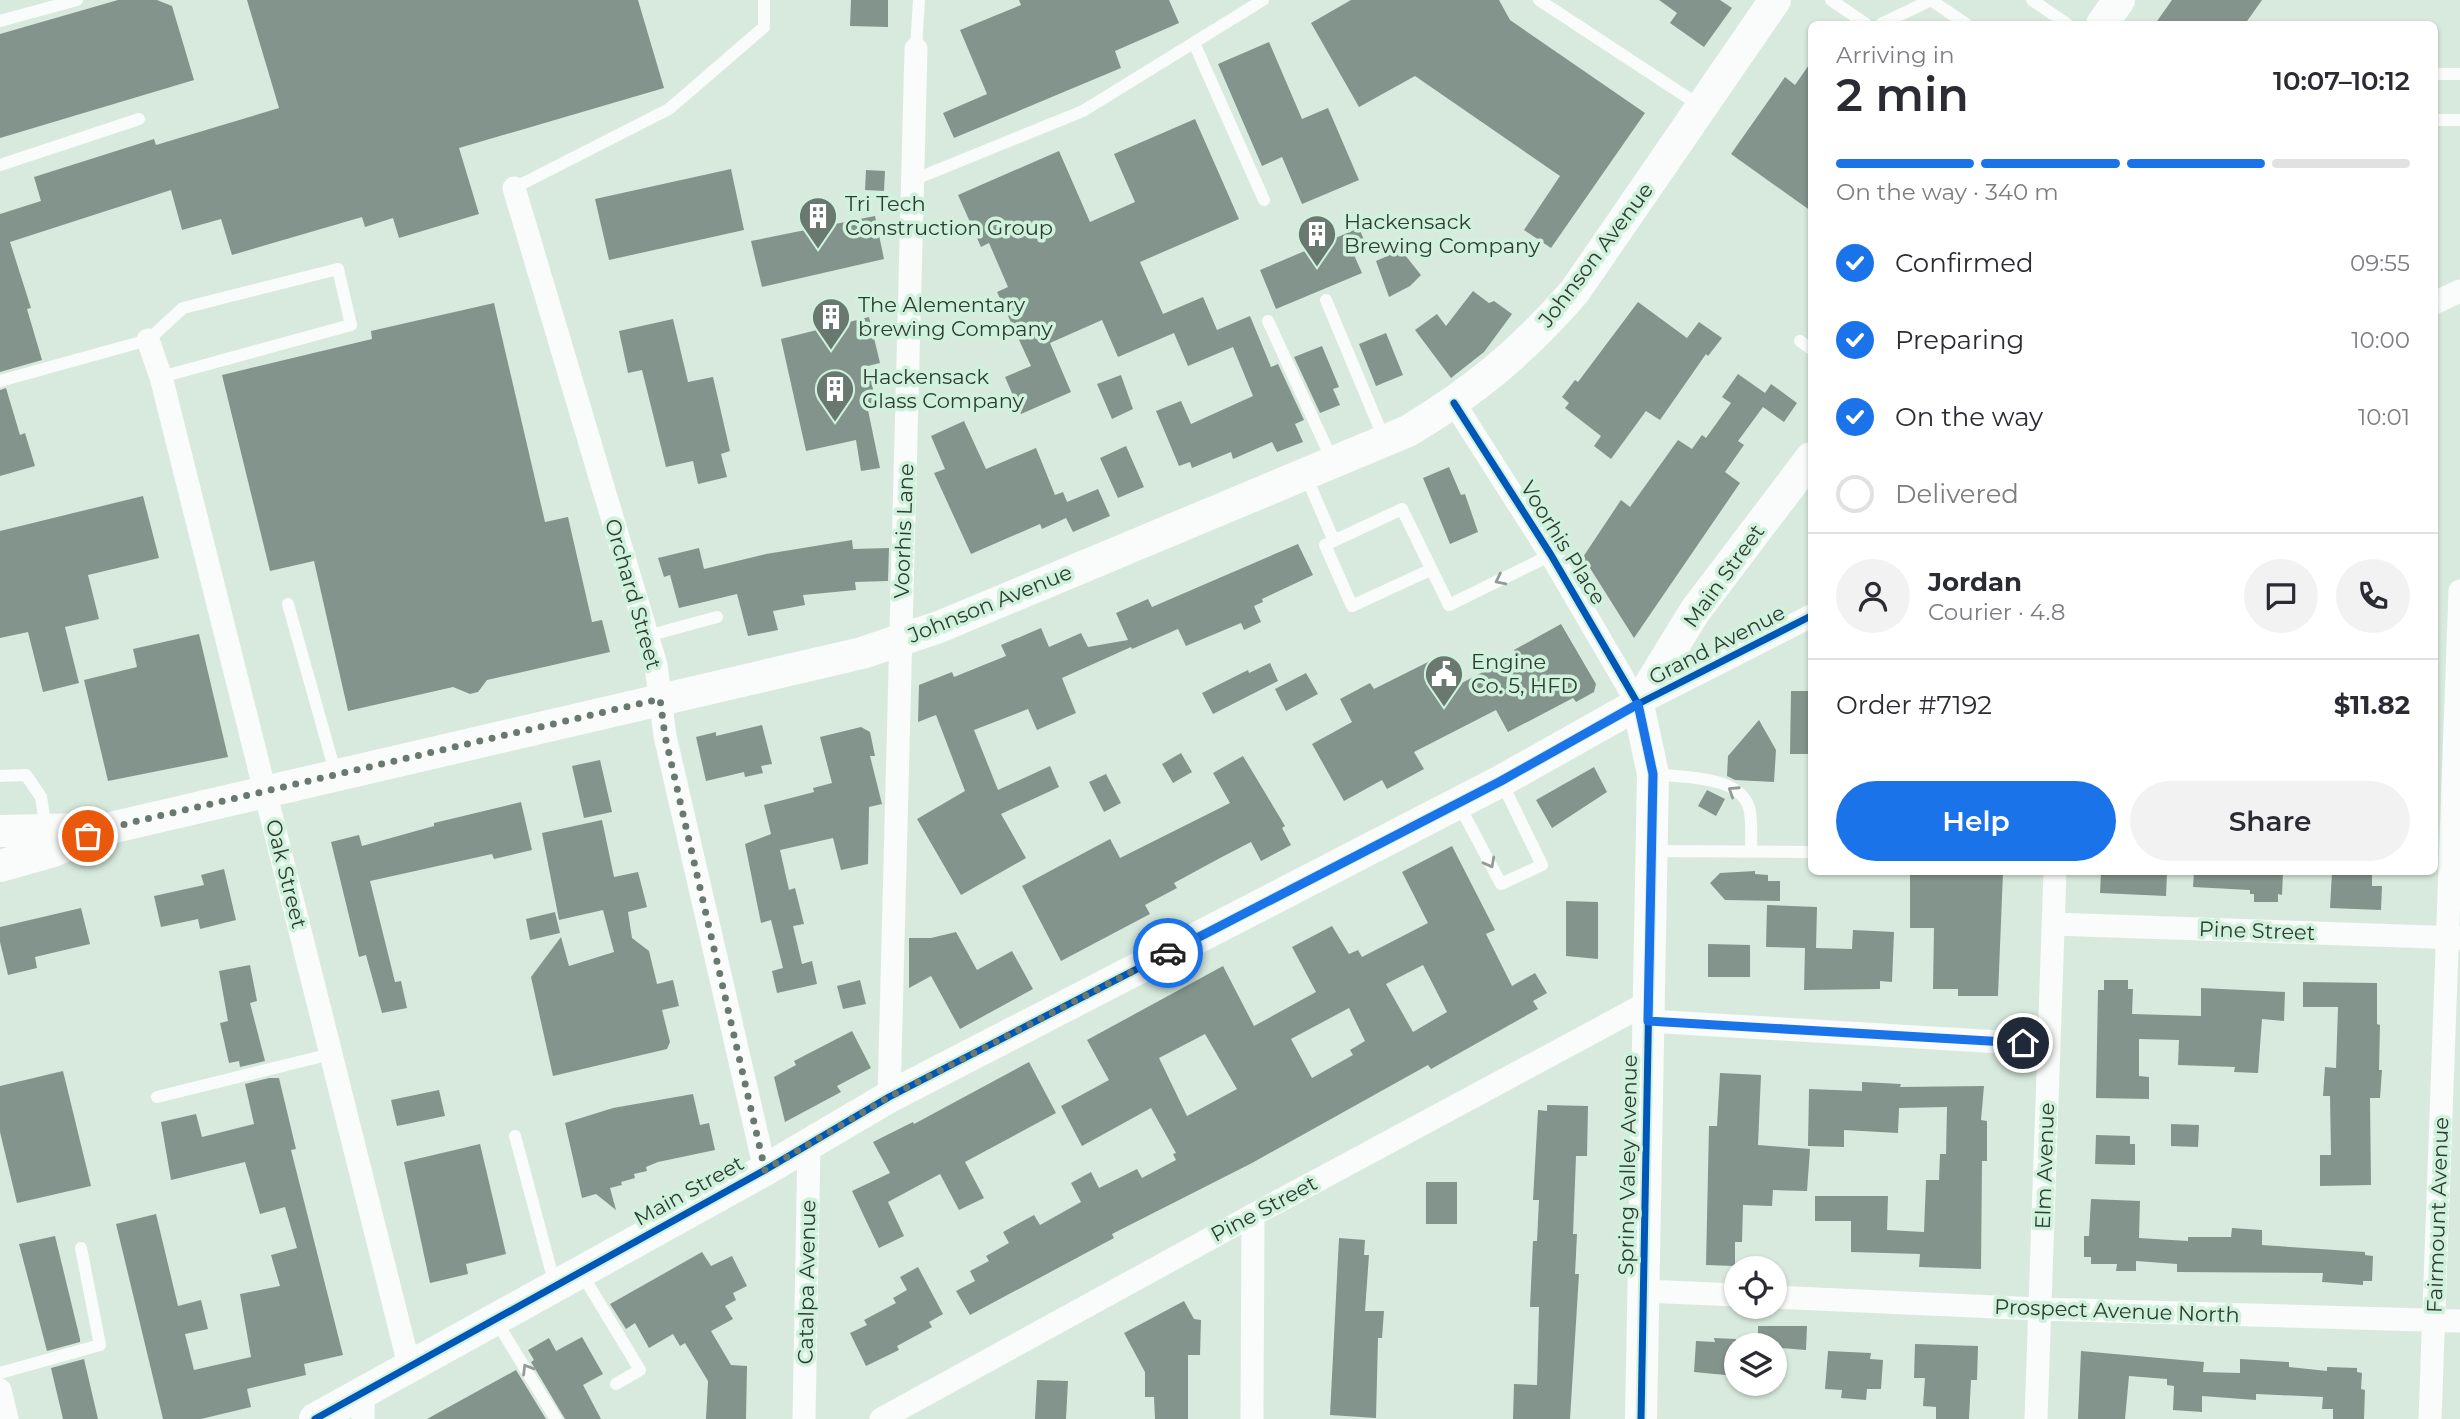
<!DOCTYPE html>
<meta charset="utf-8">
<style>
:root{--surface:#fff;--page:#f2f2f3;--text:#2b2b33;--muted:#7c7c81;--line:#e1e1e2;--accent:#1a73e8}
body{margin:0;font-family:Montserrat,sans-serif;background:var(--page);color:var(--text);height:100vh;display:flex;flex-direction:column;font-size:26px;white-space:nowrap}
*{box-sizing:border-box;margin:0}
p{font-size:23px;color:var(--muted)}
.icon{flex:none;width:38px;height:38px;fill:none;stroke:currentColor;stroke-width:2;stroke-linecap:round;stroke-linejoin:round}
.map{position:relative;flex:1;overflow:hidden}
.sheet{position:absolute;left:1808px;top:21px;width:630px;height:854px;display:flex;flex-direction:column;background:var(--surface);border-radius:10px;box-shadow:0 2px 5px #0004}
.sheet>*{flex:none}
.controls{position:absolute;left:1724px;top:1256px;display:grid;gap:14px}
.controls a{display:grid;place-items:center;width:63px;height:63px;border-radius:50%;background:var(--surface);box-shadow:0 2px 5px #0004;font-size:35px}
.pin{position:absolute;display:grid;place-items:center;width:60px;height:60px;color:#fff;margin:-30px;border:4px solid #fff;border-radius:50%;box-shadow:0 2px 7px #0007}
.courier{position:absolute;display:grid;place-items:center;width:70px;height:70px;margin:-35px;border:5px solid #1a73e8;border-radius:50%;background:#fff;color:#222;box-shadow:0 2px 9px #0007}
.head em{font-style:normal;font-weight:600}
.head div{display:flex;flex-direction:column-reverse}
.head{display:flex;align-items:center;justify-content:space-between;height:119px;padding:0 28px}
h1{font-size:46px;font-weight:600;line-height:52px}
.bar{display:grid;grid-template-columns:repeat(4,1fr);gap:10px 7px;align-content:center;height:84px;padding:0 28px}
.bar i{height:9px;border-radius:5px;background:var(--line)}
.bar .on{background:var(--accent)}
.bar p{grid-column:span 4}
.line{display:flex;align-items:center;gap:18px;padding:0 28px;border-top:2px solid var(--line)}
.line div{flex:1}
.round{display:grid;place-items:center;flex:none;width:74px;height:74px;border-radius:37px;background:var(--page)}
ol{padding:0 28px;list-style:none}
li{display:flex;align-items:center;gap:21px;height:77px}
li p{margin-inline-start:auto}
li .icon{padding:7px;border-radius:50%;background:var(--accent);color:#fff;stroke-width:4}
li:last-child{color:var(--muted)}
li i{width:38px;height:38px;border:4px solid var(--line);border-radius:50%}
.primary-button{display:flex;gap:14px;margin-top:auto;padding:14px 28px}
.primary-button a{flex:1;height:80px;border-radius:42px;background:var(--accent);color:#fff;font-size:28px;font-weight:600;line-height:80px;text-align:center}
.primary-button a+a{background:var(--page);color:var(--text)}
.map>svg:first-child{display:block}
.building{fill:#83948d;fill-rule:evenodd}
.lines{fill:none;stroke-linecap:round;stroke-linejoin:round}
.lane{stroke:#f9fcfa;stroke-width:12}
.street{stroke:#f9fcfa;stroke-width:23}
.secondary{stroke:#f9fcfa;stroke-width:32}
.cycleway-casing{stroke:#d0f2dc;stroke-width:11}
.cycleway{stroke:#0057b8;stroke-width:7}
.oneway{stroke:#949c97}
.done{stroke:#6a7970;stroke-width:7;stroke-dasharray:0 12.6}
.route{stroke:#1a73e8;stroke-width:9}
.labels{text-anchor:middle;stroke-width:7;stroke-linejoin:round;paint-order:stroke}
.poi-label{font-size:21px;fill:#2f3c34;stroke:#d0f2dc;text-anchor:start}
.street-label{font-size:21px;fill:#2f3c34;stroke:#d0f2dc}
</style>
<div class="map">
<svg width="2460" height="1419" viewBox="0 0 2460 1419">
<rect width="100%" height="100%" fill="#d8eade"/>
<path class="building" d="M118,0h39l15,6 22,74 -194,58v-104z
M247,0h391l26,88 -205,60 20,66 -80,24 -6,-20 -28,9 -3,-10 -130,38 -11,-36 -39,11 -11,-40 -161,52 21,66 -4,1 15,51 -42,12v-158l41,-13 -7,-24 120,-38 2,6 123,-37z
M851,0h37v27l-38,-1z
M1019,0h150l10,23 -64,28 6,17 -167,70 -11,-25 44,-19 -27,-64 61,-25z
M1351,0h148l11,20 135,93 -94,135 -27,-18 36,-54 -145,-100 -56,31 -48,-84z
M1659,0h61l12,8 -28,39 -34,-24 7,-10z
M2172,0h90l-17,24h-90z
M1269,42l33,77 26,-11 31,72 -57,24 -20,-47 -20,9 -44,-102z
M1811,62v149l-80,-57 54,-77 10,8z
M1195,119l44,100 -99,43 23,52 40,-17 14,33 33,-14 21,51 7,-3 26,56 -9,4 8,18 -26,10 -5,-10 -39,17 -2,-7 -39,16 -2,-6 -11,4 -23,-55 25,-10 10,23 62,-28 -20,-49 -45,19 -14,-33 -56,24 -16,-37 -52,23 21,49 -50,22 -16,-37 26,-11 -34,-74 11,-5 -19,-44 -8,4 -23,-52 101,-44 31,71 45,-20 -21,-48z
M731,169l13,61 -135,30 -14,-61z
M866,170l19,1 -1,20 -19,-1z
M875,216l9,43 -122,28 -11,-46z
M1359,228l8,19 -13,8 8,18 -86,36 -16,-39z
M1401,250l20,25 -11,11 -21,11 -13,-36z
M1473,291l16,12 5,-2 18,13 -28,38 -33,26 -36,-48 22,-16 9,12z
M1638,302l49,36 12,-16 23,16 -14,18 -2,-2 -46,66 -14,-9 -35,48 -17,-13 7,-10 -36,-28 4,-5 -7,-6 13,-17 3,2z
M494,303l51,219 23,-5 24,105 10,-2 8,32 -123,28 -9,12 -8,2 -17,-7 -105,24 -34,-150 -44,10 -48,-196 150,-36 -1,-8z
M869,317l11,46 -12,3 9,42 -9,2 12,58 -19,3 -5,-31 -50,11 -25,-112z
M673,319l15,63 25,-5 17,74 -9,3 6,23 -29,7 -5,-23 -27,6 -24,-97 -14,3 -9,-42z
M1386,333l17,42 -27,11 -17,-42z
M1322,346l17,41 -6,2 7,16 -20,8 -26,-56z
M1738,374l27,19 6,-9 26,19 -13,19 -21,-15 -25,34 6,4 -19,27 15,11 -106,155 -51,-81 38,-57 9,7 48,-67 14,9 10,-14 4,3 25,-35 -9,-6z
M1121,375l12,34 -21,10 -15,-35z
M6,388l14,47 5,-2 10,33 -35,10v-86z
M964,421l22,48 50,-21 19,47 8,-3 4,10 31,-13 12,27 -37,16 -7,-14 -24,11 -2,-5 -69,30 -37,-81 11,-4 -14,-33z
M1126,446l18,41 -26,11 -18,-40z
M1449,467l12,28 4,-1 13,38 -28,12 -27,-66z
M143,496l16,62 -71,17 11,44 -34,8 14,56 -36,9 -15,-60 -28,6v-107z
M852,540l1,9 36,-1 -1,33 -33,1 1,8 -53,5 2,10 -32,6 5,19 -30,6 -11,-42 -58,14 -9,-33 -6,2 -6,-19 41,-10 5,21 62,-15z
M1298,544l15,31 -51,24 1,3 -9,4 7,16 -17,8 -3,-7 -55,23 -8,-17 -46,20 -1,-2 -69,31 14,35 -39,17 -9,-21 -54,21 24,60 52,-24 9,21 -58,27 25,44 -65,37 -44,-76 48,-28 -29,-76 -18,7 1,-37 33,-13 2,5 52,-21 -5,-11 40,-17 8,19 32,-14 7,14 40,-7 -12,-27 32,-14 4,8z
M1561,624l35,60 -2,8 -18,10 -3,-4 -65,34 -12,-22 -82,42 10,17 -37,20 -5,-9 -38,21 -32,-57 40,-22 -12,-23 30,-16 4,6 58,-29 16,30 68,-35 -2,-5z
M199,634l29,123 -120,24 -24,-101 53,-13 -4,-18z
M1270,663l8,18 -65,33 -11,-21 46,-23 1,3z
M1306,673l12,21 -32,17 -11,-22z
M1791,691h20v63h-21z
M1759,720l17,30 -2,32 -39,-2 -8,-4 1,-20z
M762,725l10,39 -11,2 2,7 -18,4 -1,-5 -38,9 -10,-44 20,-5v4z
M861,727l9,5 5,24h-5l12,48 -13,3 -1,57 -27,6 -8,-32 -53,12 9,40 6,-2 9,36 -11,2 9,38 10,-3 5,23 -40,9 -5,-22 11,-3 -12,-48 -10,3 -16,-79 26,-10 -7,-29 50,-13 -1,-4 19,-5 -12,-46z
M1181,753l11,19 -19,11 -11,-19z
M1243,756l42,70 -3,2 9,17 -30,16 -10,-19 -31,16 -46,25 3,5 -32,17 5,9 -89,47 -39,-75 88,-47 10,19 110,-55 -17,-30z
M600,760l12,52 -28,6 -12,-52z
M1594,767l13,25 -55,36 -16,-28z
M1106,774l15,29 -17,9 -15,-30z
M1707,790l18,9 -9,17 -18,-10z
M521,802l11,48 -38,9 -2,-5 -122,27 25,101 6,-1 6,27 -25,5 -16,-58 -7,2 -28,-115 28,-7 3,11 72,-20v-3z
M602,820l12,57 24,-5 9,35 -19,5 4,26 17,13 8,33 16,-4 6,26 -17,4 8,32 -3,7 -114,27 -22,-99 30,-40 8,29 45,-14 -11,-42 -44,10 -17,-87z
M1452,846l43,84 -9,4 26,52 23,-13 12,20 -14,8 5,8 -107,60 -3,-4 -176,98 -140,71 2,4 -144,77 -14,-24 19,-10 -5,-10 19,-10 -3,-5 23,-13 -6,-11 31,-17 6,10 41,-23 -10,-19 20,-11 8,16 38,-19 5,9 34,-18 -3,-6 3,-1 -25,-45 -69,38 -21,-40 48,-26 -22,-40 136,-74 31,60 62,-34 -24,-45 40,-21 17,28 9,-4 4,7 66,-34 -26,-51zM1423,965l24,47 -34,20 -27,-48zM1349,1008l16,33 -15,9 3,5 -41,23 -21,-39zM1205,1034l32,55 -50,27 -28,-58z
M224,869l12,51 -36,9 -2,-10 -37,8 -7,-31 50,-11 -3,-10z
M1755,871v3l13,1v6h12v20l-55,-1 -15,-17 10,-10z
M1910,872h93l-5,124h-40v-7h-25l1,-61h-24z
M2101,872h66l-1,24 -66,-3z
M2194,872h89l-1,23 -4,-1v8h-24v-8h-4v-4l-57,-3z
M2332,872h40v14h10l-1,24 -51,-2z
M1566,901l32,1v57l-32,-3z
M1767,905l50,2 -1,41 36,1 1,-19 41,2 -2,50 -12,-1v8l-76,1 1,-42 -39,-1z
M81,908l9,36 -55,13 2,11 -29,7 -8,-33v-15z
M555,912l5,21 -30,7 -4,-21z
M956,932l21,38 35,-19 21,38 -73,40 -29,-53 -22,12v-50h22z
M1708,944l42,1v32h-42z
M250,965l7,36 -7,2 15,58 -25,6 -1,-6 -10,2 -9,-40 8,-2 -9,-50z
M860,980l6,24 -23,5 -6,-23z
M2104,980h24v9h5l-1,25 69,2v-28l84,4 -1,29 -22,-2 -4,54 -24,-1 1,-5 -57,-2 1,-25 -40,-1v37l10,1v22l-53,-1 2,-108h6z
M2303,982l74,1v41l3,1 -1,45h3l-2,28h-10l1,87 -51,1v-31h11l-1,-59h-7l2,-29 11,1 2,-61h-35z
M852,1031l19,37 -34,18 4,6 -56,30 -11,-45 22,-12 -2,-4z
M1029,1062l27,51 -91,49 19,36 -25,12 -19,-36 -52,28 16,34 -25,12 -27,-57 38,-18 -17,-31 40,-20 1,2z
M63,1071l28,115 -74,17 -17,-71v-46z
M1720,1073l41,2 -3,70 52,4 -3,42 -34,-1 -1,16 -29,-1 -1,37h-7v24l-29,-1 3,-139h8z
M269,1078h10l17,71 -5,1 52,205 -39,9 2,11 -59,14 4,18 -50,12h-38l-47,-195 40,-10 22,92 23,-6 7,29 -23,5 9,36 57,-13 -11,-63 40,-8 -9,-31 26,-7 -12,-41 -25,7 -15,-52 -74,18 -10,-58 35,-8 6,23 52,-13 -9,-40z
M1862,1082l39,2 -1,3 84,-1 -3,34 6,1v40h-5l-1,108 -62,-2 1,-13 -69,-2v-31h-36v-25h73l-1,34 37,2 2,-52h13l1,-26h6l1,-47 -48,1 -1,25 -54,-3v17l-36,-1 1,-57 53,2z
M439,1090l6,26 -48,10 -6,-26z
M693,1094l7,31 9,-2 6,27 -57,12 -12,5 1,4 -13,3 1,4 -14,4 1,3 -12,3 6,22 -20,-16 -14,4 -17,-75 48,-15z
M1547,1105l41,1 -1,50h-11l-3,78h4l-2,40h4l-9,145h-57l1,-35 23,1 2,-78h-9l3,-66h4l2,-41h-6l5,-90 9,1z
M2171,1124l28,1 -1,22 -27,-1z
M2096,1135l34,1v8h5v21l-40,-1z
M480,1144l26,110 -40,10 2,10 -38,9 -26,-121z
M1426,1182h31v42h-31z
M2091,1199l49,2 -1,37 49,3v-4h43l1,-9 30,2v15l103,7v3l8,1 -1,25h-9v4l-41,-3 1,-9 -146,-1v-8l-41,-3v10h-20l1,-7h-26v-7h-7v-21h5z
M55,1236l25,103v3l-33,9 -28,-107z
M1339,1238l26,2 -1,15h5l-4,56h19l-2,27h-4l-2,80 -46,-3z
M702,1252l9,14 21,-10 15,30 -14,7 3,7 -11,6 8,13 -22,12 20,34 16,1 -1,53h-40l2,-38 -23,-38 -5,3 -7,-12 -24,14 -14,-25 -9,6 -16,-25z
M918,1267l25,47 -14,8 3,5 -35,19 2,4 -33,16 -16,-33 17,-8 -3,-5 32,-17 -3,-5 14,-8 -7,-13z
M1184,1301l10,18 7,1 -1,35h-12v64h-33l-1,-22h-9v-25l-21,-39z
M1758,1326h49l-1,24 -48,-4z
M582,1337l21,37 -20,11 18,34h-36l-34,-57 3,-2 -6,-10 21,-12 7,13z
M1714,1338l22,1v37l-42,-4 2,-31 19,1z
M1915,1344l63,2 -1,34h-6l-2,39h-33v-12l-13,-1 2,-28h-11z
M1828,1351l43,2 -1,6 13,1 -2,29h-14l-1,11 -25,-2 1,-8 -17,-1z
M2081,1351l123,11 -1,10 37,1v-14l49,3v5l38,4v-4l30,1v4l5,1 -1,16 4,1 -1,29h-31v-10h-11l1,-12 -67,-3v6l-54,-4v16l-29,-2 1,-24 -7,-1v-6l-38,-3 -4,43h-47z
M84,1359l14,60h-35l-12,-51z
M516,1370l30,49h-119z
M1037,1380l31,1 -2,38h-31z"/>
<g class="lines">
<path class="lane" d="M1539,0l163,107
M1831,0l35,24
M1931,0l35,24
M2032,0l35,24
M0,21l77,-21
M1881,24l50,-24
M1194,43l70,157
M916,49l3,-49
M2434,74h26
M2434,120h26
M0,165l139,-46
M913,180l170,-69 180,-111
M514,188l155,-79 95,-82v-27
M1326,300l59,141
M1268,321l65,141
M1800,341l11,8
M0,381l148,-41 35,-32 155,-39 13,56 -190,52
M1305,474l29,67
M1430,570l-78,36 -27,-61 77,-36 47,96 102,-50
M288,604l48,171
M647,636l70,-19
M1654,774c28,4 90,0 96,38 2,13 1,27 1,39
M0,776l26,-1 15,22 5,33
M1458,803l43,81 41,-19 -41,-84
M1652,851l159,1
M157,1097l174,-43
M515,1136l40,149
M580,1271l60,99 -24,14
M496,1321l60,98
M0,1373l100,-28 -19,-97"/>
<path class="street" d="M514,188l142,477 9,71 100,434
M2434,303l26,-12
M148,340l13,37 249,992
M1454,403l97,152 87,149 173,-88
M2053,924l407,14
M1649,1021l400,24
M889,1097l27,-1048
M1644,1291l92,4
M1774,1297l266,12 420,12
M0,1390l7,29
M363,1419v-26
M804,1419l5,-274
M881,1419l372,-204 396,-213
M1252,1419l1,-204
M2036,1419l19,-547
M2430,1419l30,-828"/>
<path class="secondary" d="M2102,24l17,-24
M1638,704l15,70 -12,645
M0,831l87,-2
M0,866l53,-15 53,-22 756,-176 77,-26 469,-196c67,-40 116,-81 167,-140l200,-291
M315,1419l450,-249 124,-73 612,-316 137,-77 57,-93 116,-153"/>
<g class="cycleway-casing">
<path id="cycleway" d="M1454,403l97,152 87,149 15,70 -12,645
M315,1419l450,-249 124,-73 612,-316 137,-77 173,-88"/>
</g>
<use href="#cycleway" class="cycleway"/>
</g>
<defs><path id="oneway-chevron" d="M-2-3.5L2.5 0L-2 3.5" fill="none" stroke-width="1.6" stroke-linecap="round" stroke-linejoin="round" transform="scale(1.75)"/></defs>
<g class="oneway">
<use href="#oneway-chevron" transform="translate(1500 580) rotate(154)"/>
<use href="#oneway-chevron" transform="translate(1733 791) rotate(-147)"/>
<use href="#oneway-chevron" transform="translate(1490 863) rotate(62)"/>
<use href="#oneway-chevron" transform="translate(527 1369) rotate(-121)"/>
</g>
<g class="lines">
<path class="done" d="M88,836l41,-13 531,-124 5,37 100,434 124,-73 279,-144"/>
<path class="route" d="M1168,953l333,-172 137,-77 15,70 -5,247 375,22"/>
</g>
<defs>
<g id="building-pin" transform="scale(2.0125)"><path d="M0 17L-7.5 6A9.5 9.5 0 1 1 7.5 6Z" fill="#6a7970" stroke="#d0f2dc"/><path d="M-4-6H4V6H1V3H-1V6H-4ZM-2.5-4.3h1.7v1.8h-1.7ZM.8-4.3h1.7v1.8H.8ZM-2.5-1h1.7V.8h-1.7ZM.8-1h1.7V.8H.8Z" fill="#fff"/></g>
<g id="civic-pin" transform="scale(2.0125)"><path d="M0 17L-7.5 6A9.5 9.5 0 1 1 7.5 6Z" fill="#6a7970" stroke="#d0f2dc"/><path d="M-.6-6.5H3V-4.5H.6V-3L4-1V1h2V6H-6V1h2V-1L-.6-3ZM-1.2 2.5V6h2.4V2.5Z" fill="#fff"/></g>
</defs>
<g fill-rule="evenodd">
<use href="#building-pin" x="818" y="216"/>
<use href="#building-pin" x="1317" y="234"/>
<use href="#building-pin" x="831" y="317"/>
<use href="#building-pin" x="835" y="389"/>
<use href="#civic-pin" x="1444" y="674"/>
</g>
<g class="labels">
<g class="poi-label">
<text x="845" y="211">Tri Tech<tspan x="845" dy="24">Construction Group</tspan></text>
<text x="1344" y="229">Hackensack<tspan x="1344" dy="24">Brewing Company</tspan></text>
<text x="858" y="312">The Alementary<tspan x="858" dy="24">brewing Company</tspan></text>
<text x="862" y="384">Hackensack<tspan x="862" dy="24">Glass Company</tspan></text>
<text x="1471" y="669">Engine<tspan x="1471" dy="24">Co. 5, HFD</tspan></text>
</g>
<g class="street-label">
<text transform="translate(1596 255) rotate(-53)" y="7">Johnson Avenue</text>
<text transform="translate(904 531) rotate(-88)" y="7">Voorhis Lane</text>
<text transform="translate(1563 543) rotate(58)" y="7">Voorhis Place</text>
<text transform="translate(1724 576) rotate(-54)" y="7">Main Street</text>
<text transform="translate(633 594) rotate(74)" y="7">Orchard Street</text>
<text transform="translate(990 604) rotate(-22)" y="7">Johnson Avenue</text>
<text transform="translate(1717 645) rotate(-27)" y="7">Grand Avenue</text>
<text transform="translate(286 874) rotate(76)" y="7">Oak Street</text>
<text transform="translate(2257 931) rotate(2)" y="7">Pine Street</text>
<text transform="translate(1628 1165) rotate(-89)" y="7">Spring Valley Avenue</text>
<text transform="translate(2045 1166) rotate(-88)" y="7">Elm Avenue</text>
<text transform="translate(689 1191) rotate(-29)" y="7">Main Street</text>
<text transform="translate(1264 1209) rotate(-28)" y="7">Pine Street</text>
<text transform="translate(2438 1215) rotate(-88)" y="7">Fairmount Avenue</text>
<text transform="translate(807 1282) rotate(-89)" y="7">Catalpa Avenue</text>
<text transform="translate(2117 1311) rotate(2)" y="7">Prospect Avenue North</text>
</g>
</g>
</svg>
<div class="controls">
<a><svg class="icon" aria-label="locate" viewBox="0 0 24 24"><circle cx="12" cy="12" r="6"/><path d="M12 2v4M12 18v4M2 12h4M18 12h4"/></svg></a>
<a><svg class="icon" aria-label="layers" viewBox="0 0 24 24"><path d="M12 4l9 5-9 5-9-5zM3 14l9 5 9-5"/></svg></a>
</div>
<div class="pin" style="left:88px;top:836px;background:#ea580c"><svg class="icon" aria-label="bag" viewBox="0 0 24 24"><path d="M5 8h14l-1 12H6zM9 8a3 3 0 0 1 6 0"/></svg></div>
<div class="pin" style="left:2023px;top:1043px;background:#1f2937"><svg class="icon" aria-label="home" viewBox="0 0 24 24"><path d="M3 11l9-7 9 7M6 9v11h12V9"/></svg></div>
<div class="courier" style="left:1168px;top:953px"><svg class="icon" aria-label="car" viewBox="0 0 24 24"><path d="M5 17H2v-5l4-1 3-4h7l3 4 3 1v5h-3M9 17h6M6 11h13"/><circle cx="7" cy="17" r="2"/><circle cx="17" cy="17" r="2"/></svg></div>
<section class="sheet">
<div class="head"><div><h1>2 min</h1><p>Arriving in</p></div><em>10:07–10:12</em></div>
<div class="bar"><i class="on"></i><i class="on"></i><i class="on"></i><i></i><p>On the way · 340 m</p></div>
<ol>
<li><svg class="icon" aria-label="check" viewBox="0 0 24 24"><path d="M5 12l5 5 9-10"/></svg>Confirmed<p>09:55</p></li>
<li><svg class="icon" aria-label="check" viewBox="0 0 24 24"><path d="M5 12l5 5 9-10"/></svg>Preparing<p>10:00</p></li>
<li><svg class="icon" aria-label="check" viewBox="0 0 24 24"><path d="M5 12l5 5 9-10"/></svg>On the way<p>10:01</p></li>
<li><i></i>Delivered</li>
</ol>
<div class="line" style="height:126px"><a class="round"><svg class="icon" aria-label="person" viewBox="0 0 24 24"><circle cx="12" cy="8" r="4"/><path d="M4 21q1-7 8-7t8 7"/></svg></a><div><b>Jordan</b><p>Courier · 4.8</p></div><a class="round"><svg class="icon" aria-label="chat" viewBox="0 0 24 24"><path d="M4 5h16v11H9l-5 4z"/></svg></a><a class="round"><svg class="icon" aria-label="phone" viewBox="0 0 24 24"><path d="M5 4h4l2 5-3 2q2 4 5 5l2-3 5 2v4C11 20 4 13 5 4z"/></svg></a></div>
<div class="line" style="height:91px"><div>Order #7192</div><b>$11.82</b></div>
<div class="primary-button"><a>Help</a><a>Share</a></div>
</section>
</div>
